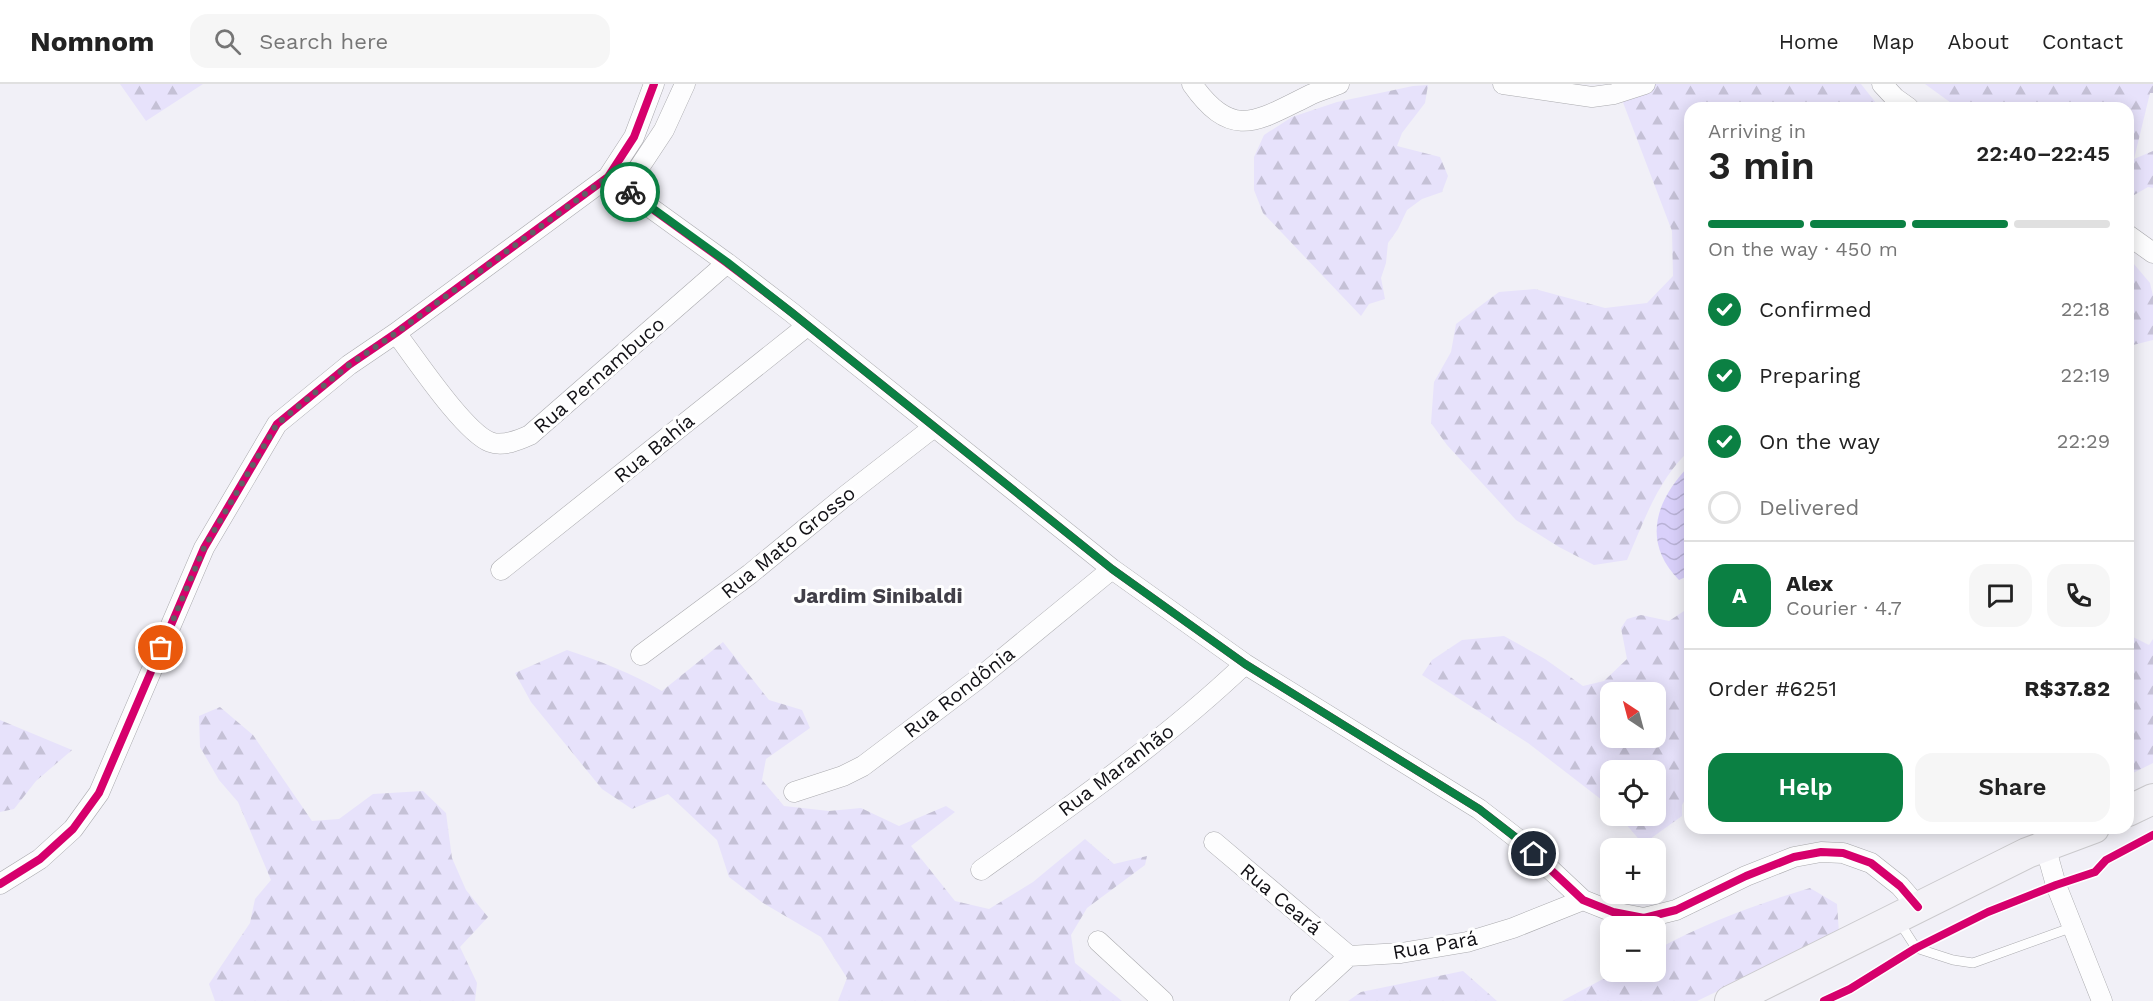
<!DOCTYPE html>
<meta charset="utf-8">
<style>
:root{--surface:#fff;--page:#f6f6f6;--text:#222;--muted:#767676;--line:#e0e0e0;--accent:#0b8043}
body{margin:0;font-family:"Work Sans",sans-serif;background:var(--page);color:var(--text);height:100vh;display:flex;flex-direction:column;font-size:22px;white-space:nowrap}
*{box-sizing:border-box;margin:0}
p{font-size:20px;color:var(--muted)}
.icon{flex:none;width:33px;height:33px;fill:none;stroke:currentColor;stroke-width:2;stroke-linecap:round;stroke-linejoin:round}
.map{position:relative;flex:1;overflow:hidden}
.side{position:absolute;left:1684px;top:18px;width:450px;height:732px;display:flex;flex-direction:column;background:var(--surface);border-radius:18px;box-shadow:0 3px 15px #0003}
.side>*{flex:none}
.needle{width:39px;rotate:324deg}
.buttons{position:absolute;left:1600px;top:598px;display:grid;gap:12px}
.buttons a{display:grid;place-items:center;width:66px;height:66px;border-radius:12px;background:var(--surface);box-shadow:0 3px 15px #0003;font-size:30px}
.pin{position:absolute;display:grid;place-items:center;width:51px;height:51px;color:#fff;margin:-26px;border:3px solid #fff;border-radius:50%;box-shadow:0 2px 6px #0007}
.courier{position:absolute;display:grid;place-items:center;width:60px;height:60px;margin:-30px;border:4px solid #0b8043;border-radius:50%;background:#fff;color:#222;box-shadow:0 2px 8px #0007}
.summary em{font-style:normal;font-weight:600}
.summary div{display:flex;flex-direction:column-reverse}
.summary{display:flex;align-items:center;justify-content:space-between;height:102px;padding:0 24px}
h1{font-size:39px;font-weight:600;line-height:45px}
.bar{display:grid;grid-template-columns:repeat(4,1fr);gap:9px 6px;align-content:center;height:72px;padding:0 24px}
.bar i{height:8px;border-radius:4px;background:var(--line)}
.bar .selected{background:var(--accent)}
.bar p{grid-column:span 4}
.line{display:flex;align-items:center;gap:15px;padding:0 24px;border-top:2px solid var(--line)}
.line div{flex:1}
.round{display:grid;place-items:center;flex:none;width:63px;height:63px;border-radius:18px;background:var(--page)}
ol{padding:0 24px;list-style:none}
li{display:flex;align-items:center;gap:18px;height:66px}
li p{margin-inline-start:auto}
li .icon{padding:6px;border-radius:50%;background:var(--accent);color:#fff;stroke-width:4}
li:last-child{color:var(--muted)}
li i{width:33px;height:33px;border:3px solid var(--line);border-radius:50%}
.button{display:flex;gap:12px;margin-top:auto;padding:12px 24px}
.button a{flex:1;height:69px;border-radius:18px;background:var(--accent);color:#fff;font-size:24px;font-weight:600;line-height:69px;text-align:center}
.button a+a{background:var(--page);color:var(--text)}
header{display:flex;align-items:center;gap:36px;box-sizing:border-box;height:84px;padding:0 30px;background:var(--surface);border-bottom:2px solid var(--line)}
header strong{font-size:28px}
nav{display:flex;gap:33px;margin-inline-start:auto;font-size:21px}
.search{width:420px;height:54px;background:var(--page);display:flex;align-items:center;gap:15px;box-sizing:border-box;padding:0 21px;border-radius:18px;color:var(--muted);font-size:22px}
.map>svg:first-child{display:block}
.forest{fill:url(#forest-firs);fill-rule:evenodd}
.water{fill:url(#water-waves)}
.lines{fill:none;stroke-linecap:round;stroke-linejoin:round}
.service-casing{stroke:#aaaaae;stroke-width:10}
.minor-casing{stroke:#aaaaae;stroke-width:21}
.primary-casing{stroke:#cbcacd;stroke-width:32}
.service{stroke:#fdfdfe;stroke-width:9}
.minor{stroke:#fdfdfe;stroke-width:20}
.primary{stroke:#f3f2f7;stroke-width:30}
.cycleway-casing{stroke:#fff;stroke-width:11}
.cycleway{stroke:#d6006c;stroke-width:8}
.done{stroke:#616065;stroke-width:6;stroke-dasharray:0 10.8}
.route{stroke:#0b8043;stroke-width:8}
.labels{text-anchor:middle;stroke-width:6;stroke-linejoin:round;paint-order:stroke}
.street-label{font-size:20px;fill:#131217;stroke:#fff}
.neighbourhood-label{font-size:21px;font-weight:bold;fill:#413f48;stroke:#fff}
</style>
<header>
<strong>Nomnom</strong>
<div class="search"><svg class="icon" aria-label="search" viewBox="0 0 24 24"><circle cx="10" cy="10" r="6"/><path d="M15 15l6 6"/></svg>Search here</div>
<nav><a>Home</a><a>Map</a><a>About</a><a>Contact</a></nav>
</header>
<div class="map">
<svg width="2153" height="917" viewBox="0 0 2153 917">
<defs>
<pattern id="forest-firs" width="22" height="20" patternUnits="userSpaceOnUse" patternTransform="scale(1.5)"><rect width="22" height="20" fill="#e7e2fb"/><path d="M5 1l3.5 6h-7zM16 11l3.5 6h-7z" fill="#c5c1d6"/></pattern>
<pattern id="water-waves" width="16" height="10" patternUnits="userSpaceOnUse" patternTransform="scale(1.5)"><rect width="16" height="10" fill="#d9d0fa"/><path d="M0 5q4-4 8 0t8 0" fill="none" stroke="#b9b2d6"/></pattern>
</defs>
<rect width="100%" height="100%" fill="#f1f0f7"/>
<path class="forest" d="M120,0h83l-57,37z
M1616,0h245l19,24h-190v342c-32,29 -46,71 -63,110l-33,5 -35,-18 -43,-27 -69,-75 -16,-22 3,-41 17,-30 5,-28 43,-32 36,-3 70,19 42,-5 26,-27 -1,-45z
M1925,0h228v9h-3l-16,66 19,-8v37l-5,-1 -19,11 -1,-90h-170z
M1428,1l-3,18 -23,30 -5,13 43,11 8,19 -6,16 -20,7 -15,11 -9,19 -10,14 -2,20 -5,15 4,21 -16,5 -8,12 -98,-103 -9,-23v-33l10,-22 28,-18 45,-15 76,-16z
M2128,173l22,26 3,13v44l-24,6z
M1690,523v183l-8,15v11l-39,28 -24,-28h37v-45h-45v36l-83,-64 -106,-68 10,-15 30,-20 42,-4 41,23 38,27 21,-5 23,-22 -6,-31 6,-9 14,-4 28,6zM1611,609h45v45h-45z
M2133,553l16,8 4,-6v124l-24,12 -1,-128z
M723,558l46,58 33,10 8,18 -44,31 -4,21 22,26 45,5 32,-3 38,18 47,-20 9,6 -44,34 44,55 34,8 44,-27 52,-43 29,25 33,-8 -2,9 -58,43 -16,27 4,28 47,38h-284l9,-23 -26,-41 -58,-34 -34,-26 -12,-37 -49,-46 -36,15 -30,-20 -71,-87 -16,-29 52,-23c33,11 64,23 95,41z
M220,623l33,28 59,86 27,-2 34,-25 50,-3 23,22 6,45 14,32 22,27 -28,30 17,36 -2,18h-260l-6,-17 41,-61 5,-24 16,-19 -33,-78 -19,-22 -19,-33 -1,-31z
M0,636l72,30 -36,31 -22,28 -14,3z
M1810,804l27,16 2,29 -142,68h-135l54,-29h40v-22c49,-27 101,-46 154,-62z
M1463,887l34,30h-149l13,-9z"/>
<path class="water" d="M1690,381v110l-11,5c-38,-38 -23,-81 11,-115z"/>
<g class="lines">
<g class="service-casing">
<path id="service" d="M1898,836l18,28 37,12 20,3 100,-36"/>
</g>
<g class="minor-casing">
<path id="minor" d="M1192,0c40,57 65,37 116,12 10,-5 21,-8 31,-12
M1503,0l89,13 22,-3 31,-10
M1882,0l13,14 14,10
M608,93l119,86 64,49 321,257 133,95 234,145 40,31 64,60 30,12 31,6 32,-8 70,-34 48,-19 27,-5 22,1 28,10 29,23 18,21
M625,105l39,-59 21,-46
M2128,151l25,18
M396,249c19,25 68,99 94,109 13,5 29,-2 40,-7l197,-172
M501,486l306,-244
M641,571l109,-81 94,-77 90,-70
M794,708l49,-16 20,-10 115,-87 134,-110
M2046,753l3,23 7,25 46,116
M1214,758l135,114
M981,786c91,-65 183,-129 264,-206
M0,800l40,-25 33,-30 26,-36 105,-245 73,-124 72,-59 47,-32 212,-156 26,-40 20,-53
M1098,857l65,60
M1300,917l49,-45 52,-3 66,-11 46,-14 70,-28"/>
</g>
<g class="primary-casing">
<path id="primary" d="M2128,727l25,-12
M1730,917l297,-148 67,-25"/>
</g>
<use href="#service" class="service"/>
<use href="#minor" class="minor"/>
<use href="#primary" class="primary"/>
<g class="cycleway-casing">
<path id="cycleway" d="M608,93l119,86 64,49 321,257 133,95 234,145 40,31 64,60 30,12 31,6 32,-8 70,-34 48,-19 27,-5 22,1 28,10 29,23 18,21
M0,800l40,-25 33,-30 26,-36 105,-245 73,-124 72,-59 47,-32 212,-156 26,-40 20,-53
M1824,917l26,-12 66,-41 72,-36 68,-27 39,-13 11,-12 47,-25"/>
</g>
<use href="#cycleway" class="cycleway"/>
</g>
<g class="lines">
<path class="done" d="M161,564l43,-100 73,-124 72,-59 47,-32 212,-156 22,15"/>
<path class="route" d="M630,108l97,70 64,50 321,257 133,95 234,145 40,31 15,14"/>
</g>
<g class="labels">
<g class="street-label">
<text transform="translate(599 291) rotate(-41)" y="7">Rua Pernambuco</text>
<text transform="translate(654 364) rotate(-39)" y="7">Rua Bahía</text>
<text transform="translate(788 458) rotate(-39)" y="7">Rua Mato Grosso</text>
<text transform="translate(959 608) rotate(-38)" y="7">Rua Rondônia</text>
<text transform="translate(1116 686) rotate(-37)" y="7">Rua Maranhão</text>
<text transform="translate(1281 815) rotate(40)" y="7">Rua Ceará</text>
<text transform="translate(1435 861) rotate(-10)" y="7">Rua Pará</text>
</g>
<g class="neighbourhood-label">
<text x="878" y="519">Jardim Sinibaldi</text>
</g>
</g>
</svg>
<div class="buttons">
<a><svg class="needle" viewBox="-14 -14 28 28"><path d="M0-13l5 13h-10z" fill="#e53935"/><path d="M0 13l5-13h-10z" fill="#767676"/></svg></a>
<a><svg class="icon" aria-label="locate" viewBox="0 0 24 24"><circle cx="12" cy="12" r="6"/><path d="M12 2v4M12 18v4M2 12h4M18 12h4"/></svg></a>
<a>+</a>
<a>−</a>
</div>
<div class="pin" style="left:161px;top:564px;background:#ea580c"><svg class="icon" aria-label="bag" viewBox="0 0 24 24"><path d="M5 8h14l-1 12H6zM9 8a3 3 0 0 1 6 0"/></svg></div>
<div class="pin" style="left:1534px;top:770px;background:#1f2937"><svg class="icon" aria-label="home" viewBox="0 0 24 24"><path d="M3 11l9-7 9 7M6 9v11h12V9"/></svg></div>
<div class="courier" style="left:630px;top:108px"><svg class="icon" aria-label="bike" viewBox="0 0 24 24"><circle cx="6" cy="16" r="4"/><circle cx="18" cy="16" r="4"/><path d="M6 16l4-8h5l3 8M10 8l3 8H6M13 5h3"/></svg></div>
<section class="side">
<div class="summary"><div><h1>3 min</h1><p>Arriving in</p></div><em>22:40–22:45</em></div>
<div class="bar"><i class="selected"></i><i class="selected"></i><i class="selected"></i><i></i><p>On the way · 450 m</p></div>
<ol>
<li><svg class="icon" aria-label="check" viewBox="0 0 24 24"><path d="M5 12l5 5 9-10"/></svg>Confirmed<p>22:18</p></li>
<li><svg class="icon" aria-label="check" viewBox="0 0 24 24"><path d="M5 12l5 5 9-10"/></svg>Preparing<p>22:19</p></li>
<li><svg class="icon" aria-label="check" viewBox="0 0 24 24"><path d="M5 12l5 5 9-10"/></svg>On the way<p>22:29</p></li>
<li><i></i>Delivered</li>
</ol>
<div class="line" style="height:108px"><b class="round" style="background:var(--accent);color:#fff">A</b><div><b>Alex</b><p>Courier · 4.7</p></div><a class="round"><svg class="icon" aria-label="chat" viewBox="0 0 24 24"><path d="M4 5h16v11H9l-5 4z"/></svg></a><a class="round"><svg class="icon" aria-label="phone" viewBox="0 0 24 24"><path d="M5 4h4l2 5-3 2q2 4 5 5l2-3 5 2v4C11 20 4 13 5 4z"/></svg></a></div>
<div class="line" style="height:78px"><div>Order #6251</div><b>R$37.82</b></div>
<div class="button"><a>Help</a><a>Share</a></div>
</section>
</div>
